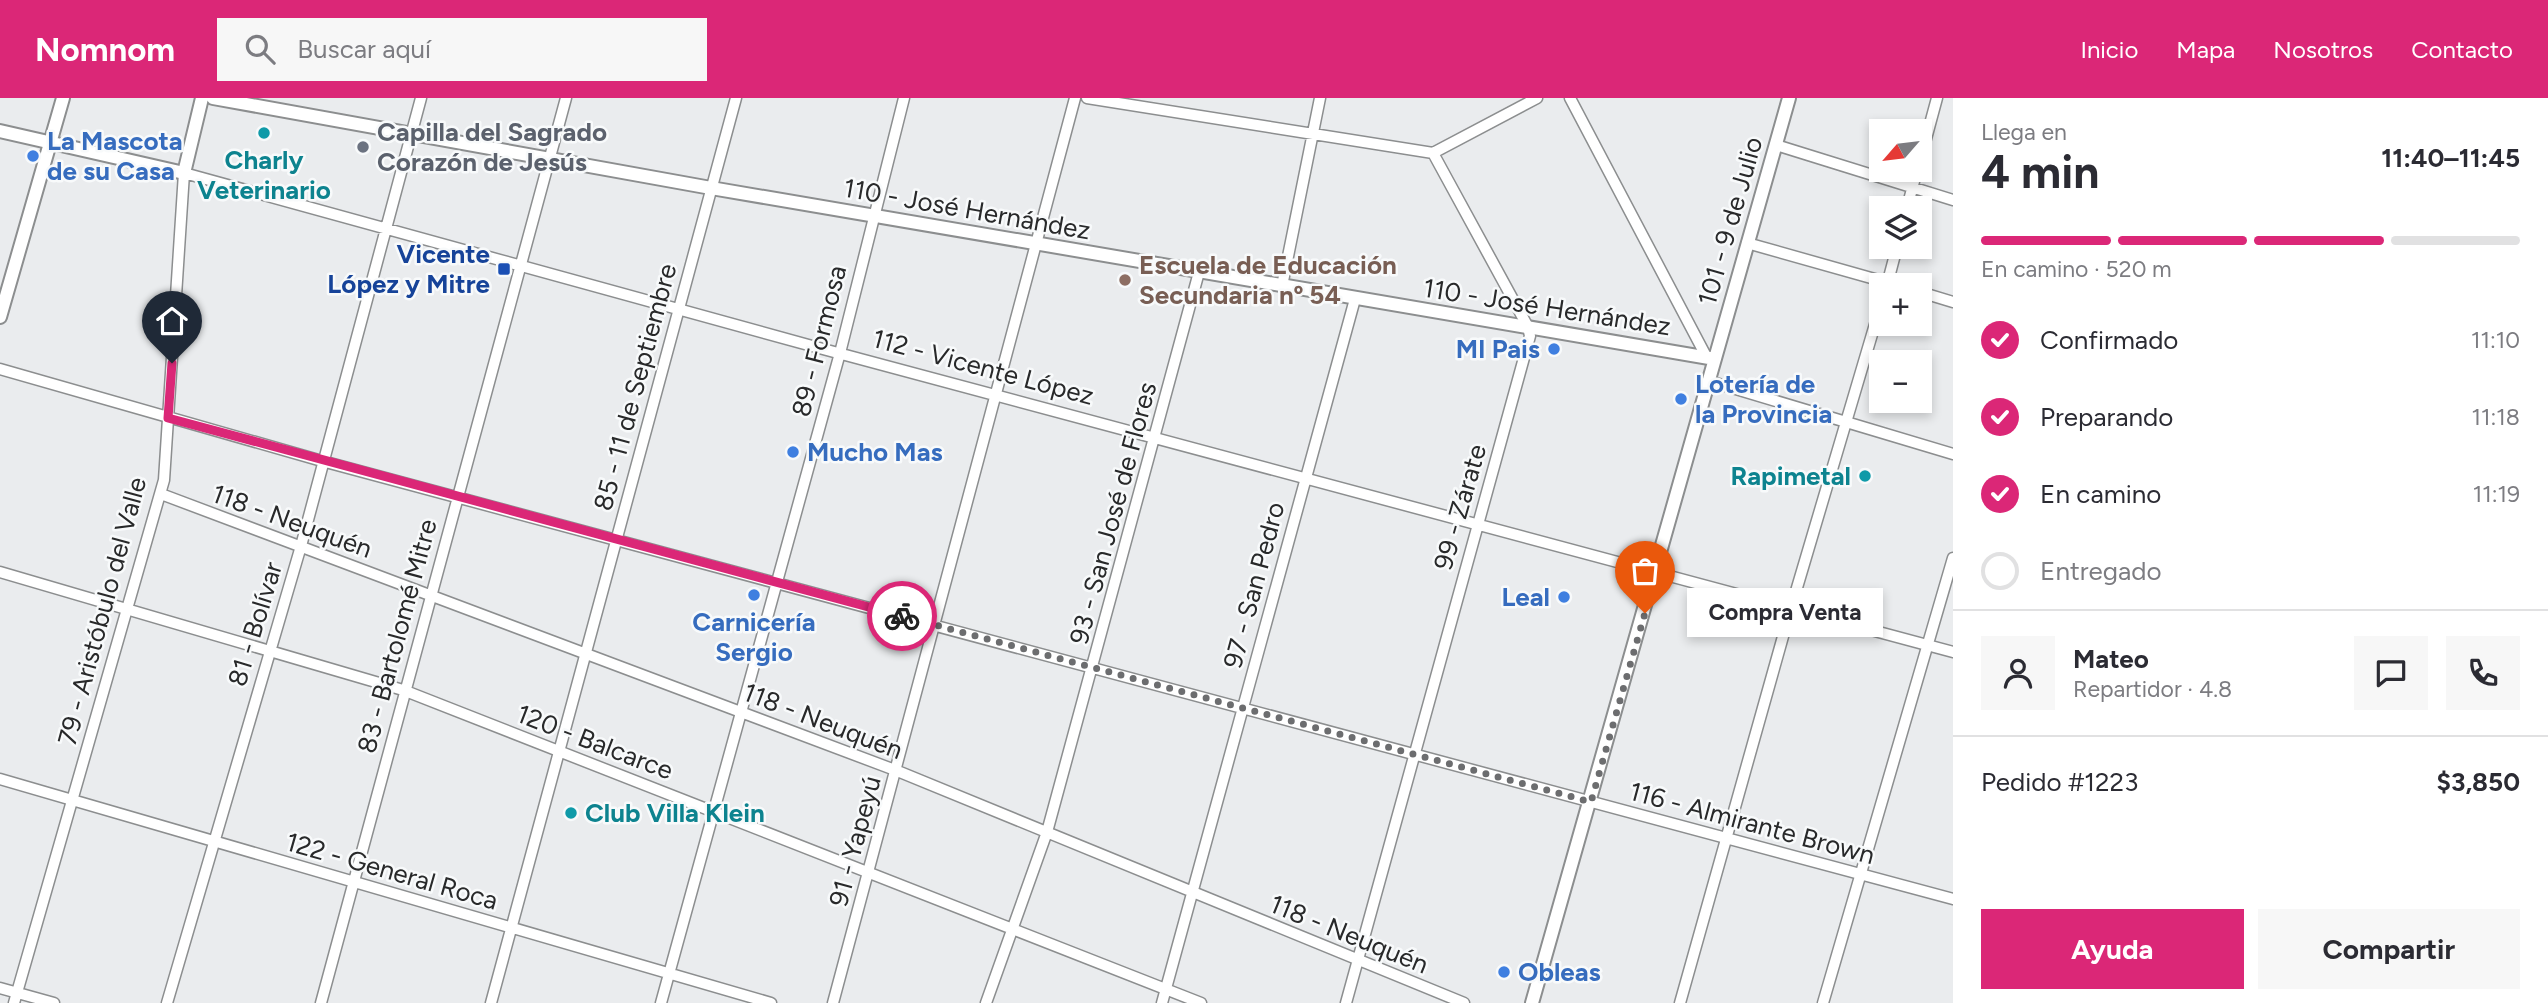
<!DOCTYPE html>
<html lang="es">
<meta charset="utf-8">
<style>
:root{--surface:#fff;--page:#f7f7f7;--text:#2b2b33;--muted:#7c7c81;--line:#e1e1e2;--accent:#db2777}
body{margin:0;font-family:Figtree,sans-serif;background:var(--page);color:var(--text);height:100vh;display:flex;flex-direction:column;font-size:26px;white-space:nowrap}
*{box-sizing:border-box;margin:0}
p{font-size:23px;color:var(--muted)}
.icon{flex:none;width:38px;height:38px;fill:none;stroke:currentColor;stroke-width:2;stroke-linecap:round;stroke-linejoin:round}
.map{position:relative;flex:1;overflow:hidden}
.drawer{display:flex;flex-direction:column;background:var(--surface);width:595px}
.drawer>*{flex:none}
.needle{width:46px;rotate:242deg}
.tools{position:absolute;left:1869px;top:21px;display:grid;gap:14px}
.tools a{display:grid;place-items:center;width:63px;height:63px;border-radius:0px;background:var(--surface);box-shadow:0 4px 10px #0003;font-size:35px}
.pin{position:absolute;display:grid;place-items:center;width:60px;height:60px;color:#fff;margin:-72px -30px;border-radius:50% 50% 50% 0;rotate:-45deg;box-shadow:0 0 7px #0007}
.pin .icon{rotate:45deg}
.courier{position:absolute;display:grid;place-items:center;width:70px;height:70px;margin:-35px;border:5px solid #db2777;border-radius:50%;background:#fff;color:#222;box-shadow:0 2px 9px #0007}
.bubble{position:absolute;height:49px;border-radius:0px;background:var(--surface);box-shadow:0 4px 10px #0003;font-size:23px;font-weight:700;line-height:49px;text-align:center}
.summary em{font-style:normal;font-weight:700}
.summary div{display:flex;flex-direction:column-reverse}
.summary{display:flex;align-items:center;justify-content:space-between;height:119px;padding:0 28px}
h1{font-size:46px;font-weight:700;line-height:52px}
.bar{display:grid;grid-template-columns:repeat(4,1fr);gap:10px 7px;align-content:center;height:84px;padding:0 28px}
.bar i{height:9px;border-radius:5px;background:var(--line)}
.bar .on{background:var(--accent)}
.bar p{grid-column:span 4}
.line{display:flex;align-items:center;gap:18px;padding:0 28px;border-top:2px solid var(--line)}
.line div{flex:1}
.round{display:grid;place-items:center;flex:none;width:74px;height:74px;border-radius:0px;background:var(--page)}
ol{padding:0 28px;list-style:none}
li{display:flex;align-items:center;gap:21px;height:77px}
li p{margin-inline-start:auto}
li .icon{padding:7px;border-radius:50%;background:var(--accent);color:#fff;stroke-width:4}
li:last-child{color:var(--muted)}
li i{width:38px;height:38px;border:4px solid var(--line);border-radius:50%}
.primary-button{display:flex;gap:14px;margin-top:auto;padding:14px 28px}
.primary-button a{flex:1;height:80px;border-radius:0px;background:var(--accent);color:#fff;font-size:28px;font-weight:700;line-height:80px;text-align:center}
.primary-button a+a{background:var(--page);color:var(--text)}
header{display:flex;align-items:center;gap:42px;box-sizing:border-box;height:98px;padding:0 35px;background:var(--accent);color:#fff}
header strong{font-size:33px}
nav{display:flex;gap:38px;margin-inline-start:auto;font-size:24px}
.search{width:490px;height:63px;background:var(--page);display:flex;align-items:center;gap:18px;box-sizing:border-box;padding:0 24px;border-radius:0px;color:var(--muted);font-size:26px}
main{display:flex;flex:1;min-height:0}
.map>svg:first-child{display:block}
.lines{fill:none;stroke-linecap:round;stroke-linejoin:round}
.minor-casing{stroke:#8c8e8f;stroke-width:13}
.tertiary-casing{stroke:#8c8e8f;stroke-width:16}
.minor{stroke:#fff;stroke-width:10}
.tertiary{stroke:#fff;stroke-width:12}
.done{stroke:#6c6d6f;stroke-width:7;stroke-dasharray:0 12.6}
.route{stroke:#db2777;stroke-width:9}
.culture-dot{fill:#0f9aa8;stroke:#f8fafb;stroke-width:2.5}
.worship-dot{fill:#6b7280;stroke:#f8fafb;stroke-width:2.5}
.shop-dot{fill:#3f7fe0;stroke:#f8fafb;stroke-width:2.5}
.transit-dot{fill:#1a4fb4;stroke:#f8fafb;stroke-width:2.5}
.education-dot{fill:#8d6e63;stroke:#f8fafb;stroke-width:2.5}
.labels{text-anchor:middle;stroke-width:5;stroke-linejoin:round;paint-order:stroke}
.worship-label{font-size:26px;font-weight:bold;fill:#5b616d;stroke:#f8fafb;text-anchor:start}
.shop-label{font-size:26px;font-weight:bold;fill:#366cbe;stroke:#f8fafb;text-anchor:start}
.culture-label{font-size:26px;font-weight:bold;fill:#0d838f;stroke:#f8fafb}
.street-label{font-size:26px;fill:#28292a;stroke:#f8fafb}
.transit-label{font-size:26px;font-weight:bold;fill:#164399;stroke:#f8fafb;text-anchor:end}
.education-label{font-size:26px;font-weight:bold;fill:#785e54;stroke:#f8fafb;text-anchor:start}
</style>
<header>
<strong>Nomnom</strong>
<div class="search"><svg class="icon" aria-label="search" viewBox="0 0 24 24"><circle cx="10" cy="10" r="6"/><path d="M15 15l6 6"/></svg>Buscar aquí</div>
<nav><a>Inicio</a><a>Mapa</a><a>Nosotros</a><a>Contacto</a></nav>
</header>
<main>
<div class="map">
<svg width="1953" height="905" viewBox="0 0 1953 905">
<rect width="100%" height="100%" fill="#eaecee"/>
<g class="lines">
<g class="minor-casing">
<path id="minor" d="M1087,0l346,55
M1570,0l136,258
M1776,47l177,55
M1433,55l104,-55
M1920,63l17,-63
M1907,110l10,-38
M1747,145l149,42
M1887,187l10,-38
M1282,188l38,-188
M1920,194l33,10
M0,271l322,92 1631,438
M1709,283l244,73
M161,396l734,276 569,233
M0,474l403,118 798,313
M0,681l771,224
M0,890l54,15
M14,905l150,-523 20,-307 639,176 1130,303
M167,905l134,-457 120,-448
M321,905l245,-905
M491,905l245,-905
M661,905l179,-650 64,-255
M833,905l242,-905
M986,905l61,-171 152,-560
M1162,905l193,-704
M1346,905l184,-667 -2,-9 -95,-174
M1680,905l111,-395 90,-304
M1823,905l130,-445"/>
</g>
<g class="tertiary-casing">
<path id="tertiary" d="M213,0l498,90 1004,171
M0,33l184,42 18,-75
M0,219l63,-219
M1532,905l257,-905"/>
</g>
<use href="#minor" class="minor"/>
<use href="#tertiary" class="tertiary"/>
</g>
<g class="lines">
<path class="done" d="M902,518l689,186 54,-189"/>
<path class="route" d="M172,265l-4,55 734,198"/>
</g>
<g class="culture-dot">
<circle cx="264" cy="35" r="7"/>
<circle cx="1865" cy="378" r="7"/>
<circle cx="571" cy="715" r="7"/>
</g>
<circle class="worship-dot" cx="363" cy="49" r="7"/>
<g class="shop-dot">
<circle cx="33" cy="58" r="7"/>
<circle cx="1554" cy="251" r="7"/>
<circle cx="1681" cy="301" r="7"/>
<circle cx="793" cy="354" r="7"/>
<circle cx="754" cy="497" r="7"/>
<circle cx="1564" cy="499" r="7"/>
<circle cx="1504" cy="874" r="7"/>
</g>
<rect class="transit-dot" x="497" y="164" width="14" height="14" rx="3.5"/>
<circle class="education-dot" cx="1125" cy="182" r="7"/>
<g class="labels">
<g class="worship-label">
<text x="377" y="43">Capilla del Sagrado<tspan x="377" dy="30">Corazón de Jesús</tspan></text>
</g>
<g class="shop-label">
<text x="47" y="52">La Mascota<tspan x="47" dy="30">de su Casa</tspan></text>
<text x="1540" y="260" text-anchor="end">MI Pais</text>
<text x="1695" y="295">Lotería de<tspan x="1695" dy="30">la Provincia</tspan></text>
<text x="807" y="363">Mucho Mas</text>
<text x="1550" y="508" text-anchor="end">Leal</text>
<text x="754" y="533" text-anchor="middle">Carnicería<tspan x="754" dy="30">Sergio</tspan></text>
<text x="1518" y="883">Obleas</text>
</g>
<g class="culture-label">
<text x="264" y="71">Charly<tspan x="264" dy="30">Veterinario</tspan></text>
<text x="1851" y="387" text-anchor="end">Rapimetal</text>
<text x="585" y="724" text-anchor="start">Club Villa Klein</text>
</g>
<g class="street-label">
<text transform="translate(967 111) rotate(10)" y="9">110 - José Hernández</text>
<text transform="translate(1730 123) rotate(-74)" y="9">101 - 9 de Julio</text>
<text transform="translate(1547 209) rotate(9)" y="9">110 - José Hernández</text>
<text transform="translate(819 243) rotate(-76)" y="9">89 - Formosa</text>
<text transform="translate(983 269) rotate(15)" y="9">112 - Vicente López</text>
<text transform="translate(635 289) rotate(-75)" y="9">85 - 11 de Septiembre</text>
<text transform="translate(1460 409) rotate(-74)" y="9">99 - Zárate</text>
<text transform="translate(1113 415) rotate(-75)" y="9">93 - San José de Flores</text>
<text transform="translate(292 423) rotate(20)" y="9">118 - Neuquén</text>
<text transform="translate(1254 487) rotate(-75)" y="9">97 - San Pedro</text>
<text transform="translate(102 513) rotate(-75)" y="9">79 - Aristóbulo del Valle</text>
<text transform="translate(255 526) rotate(-73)" y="9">81 - Bolívar</text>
<text transform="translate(397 538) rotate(-75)" y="9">83 - Bartolomé Mitre</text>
<text transform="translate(823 623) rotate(21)" y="9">118 - Neuquén</text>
<text transform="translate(595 644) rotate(21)" y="9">120 - Balcarce</text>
<text transform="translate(1752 725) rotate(15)" y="9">116 - Almirante Brown</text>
<text transform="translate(855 743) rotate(-75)" y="9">91 - Yapeyú</text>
<text transform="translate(392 773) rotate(16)" y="9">122 - General Roca</text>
<text transform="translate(1349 836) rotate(22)" y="9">118 - Neuquén</text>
</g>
<g class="transit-label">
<text x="490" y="165">Vicente<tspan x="490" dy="30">López y Mitre</tspan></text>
</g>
<g class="education-label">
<text x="1139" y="176">Escuela de Educación<tspan x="1139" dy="30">Secundaria nº 54</tspan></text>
</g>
</g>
</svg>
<div class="tools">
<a><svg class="needle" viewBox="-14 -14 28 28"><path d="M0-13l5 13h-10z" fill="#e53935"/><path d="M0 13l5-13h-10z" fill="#7c7c81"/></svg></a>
<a><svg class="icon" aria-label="layers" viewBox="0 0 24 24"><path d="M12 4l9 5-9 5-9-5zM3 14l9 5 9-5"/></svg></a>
<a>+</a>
<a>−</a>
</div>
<div class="pin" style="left:1645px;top:515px;background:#ea580c"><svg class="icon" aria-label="bag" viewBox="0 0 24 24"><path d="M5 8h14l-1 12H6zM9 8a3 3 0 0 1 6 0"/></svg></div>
<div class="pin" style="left:172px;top:265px;background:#1f2937"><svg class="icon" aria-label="home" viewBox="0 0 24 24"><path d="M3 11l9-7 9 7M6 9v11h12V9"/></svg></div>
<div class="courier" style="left:902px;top:518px"><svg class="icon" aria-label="bike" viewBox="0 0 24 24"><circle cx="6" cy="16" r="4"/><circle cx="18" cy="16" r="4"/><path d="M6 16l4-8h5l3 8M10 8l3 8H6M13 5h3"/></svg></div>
<div class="bubble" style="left:1687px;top:490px;width:196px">Compra Venta</div>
</div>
<section class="drawer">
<div class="summary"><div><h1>4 min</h1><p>Llega en</p></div><em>11:40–11:45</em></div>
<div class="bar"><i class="on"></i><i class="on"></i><i class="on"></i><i></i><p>En camino · 520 m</p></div>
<ol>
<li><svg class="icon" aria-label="check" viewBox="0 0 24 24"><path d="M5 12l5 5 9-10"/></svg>Confirmado<p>11:10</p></li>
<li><svg class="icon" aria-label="check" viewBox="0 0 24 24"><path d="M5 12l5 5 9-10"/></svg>Preparando<p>11:18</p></li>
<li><svg class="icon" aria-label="check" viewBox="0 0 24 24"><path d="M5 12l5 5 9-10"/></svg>En camino<p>11:19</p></li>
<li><i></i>Entregado</li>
</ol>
<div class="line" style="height:126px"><a class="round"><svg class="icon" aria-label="person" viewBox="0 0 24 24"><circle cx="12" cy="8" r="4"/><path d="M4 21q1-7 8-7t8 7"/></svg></a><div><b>Mateo</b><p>Repartidor · 4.8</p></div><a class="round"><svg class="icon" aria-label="chat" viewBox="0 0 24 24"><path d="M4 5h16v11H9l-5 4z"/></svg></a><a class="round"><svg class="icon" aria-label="phone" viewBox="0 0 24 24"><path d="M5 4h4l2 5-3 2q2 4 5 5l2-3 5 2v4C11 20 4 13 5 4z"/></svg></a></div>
<div class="line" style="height:91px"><div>Pedido #1223</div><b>$3,850</b></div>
<div class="primary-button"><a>Ayuda</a><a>Compartir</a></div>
</section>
</main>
